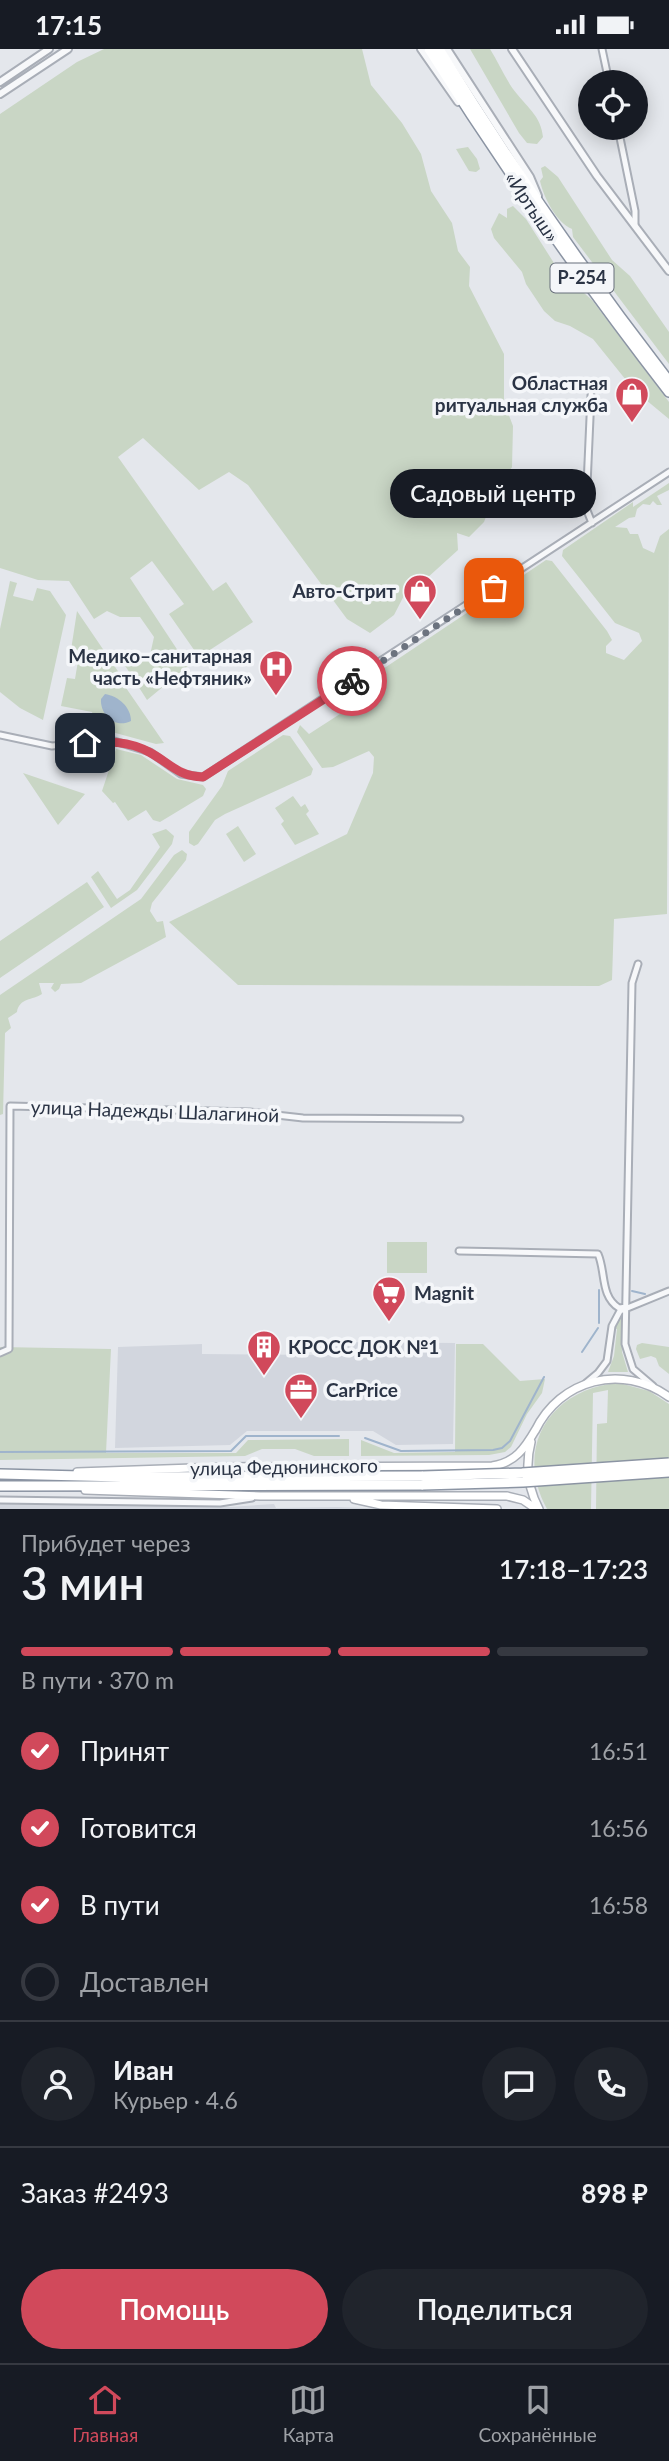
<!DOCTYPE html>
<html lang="ru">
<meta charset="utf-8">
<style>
:root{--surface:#171b24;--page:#20242c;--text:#f1f3f6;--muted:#9ea1a6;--line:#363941;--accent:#d1495b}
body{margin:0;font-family:Lato,sans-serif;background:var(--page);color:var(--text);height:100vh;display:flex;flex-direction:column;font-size:26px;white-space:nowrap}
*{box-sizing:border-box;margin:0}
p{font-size:23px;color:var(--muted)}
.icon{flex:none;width:38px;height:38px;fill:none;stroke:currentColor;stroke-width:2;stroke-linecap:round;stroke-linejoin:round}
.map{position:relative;height:1460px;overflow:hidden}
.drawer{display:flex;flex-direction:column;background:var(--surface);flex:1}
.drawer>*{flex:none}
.buttons{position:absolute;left:578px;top:21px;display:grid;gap:14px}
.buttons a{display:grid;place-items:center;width:70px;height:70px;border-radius:50%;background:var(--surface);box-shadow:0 4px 18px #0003;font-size:35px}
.pin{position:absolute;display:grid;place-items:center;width:60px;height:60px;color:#fff;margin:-30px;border-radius:14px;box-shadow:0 4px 10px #0006}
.courier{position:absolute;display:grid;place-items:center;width:70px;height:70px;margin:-35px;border:5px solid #d1495b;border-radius:50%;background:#fff;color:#222;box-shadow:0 2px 9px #0007}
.bubble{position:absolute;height:49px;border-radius:24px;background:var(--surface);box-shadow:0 4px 18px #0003;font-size:23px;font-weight:600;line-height:49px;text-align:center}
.headline em{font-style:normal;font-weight:600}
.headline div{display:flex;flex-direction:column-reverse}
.headline{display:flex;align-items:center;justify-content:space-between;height:119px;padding:0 21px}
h1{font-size:46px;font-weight:600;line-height:52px}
.bar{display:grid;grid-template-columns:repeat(4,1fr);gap:10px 7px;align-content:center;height:84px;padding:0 21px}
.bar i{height:9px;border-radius:5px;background:var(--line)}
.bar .active{background:var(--accent)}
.bar p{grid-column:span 4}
.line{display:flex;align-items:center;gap:18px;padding:0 21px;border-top:2px solid var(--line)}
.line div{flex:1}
.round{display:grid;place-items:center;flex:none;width:74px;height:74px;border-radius:37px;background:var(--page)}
ol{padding:0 21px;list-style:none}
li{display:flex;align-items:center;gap:21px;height:77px}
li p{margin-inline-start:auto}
li .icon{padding:7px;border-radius:50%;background:var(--accent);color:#fff;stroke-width:4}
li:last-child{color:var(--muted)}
li i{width:38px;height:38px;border:4px solid var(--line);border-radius:50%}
.primary-button{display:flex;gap:14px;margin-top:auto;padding:14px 21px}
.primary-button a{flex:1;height:80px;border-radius:42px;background:var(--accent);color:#fff;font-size:28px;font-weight:600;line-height:80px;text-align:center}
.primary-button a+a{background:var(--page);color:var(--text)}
.status{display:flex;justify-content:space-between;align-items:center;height:49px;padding:0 35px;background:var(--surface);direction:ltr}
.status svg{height:19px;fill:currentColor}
.menu{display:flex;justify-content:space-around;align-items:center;height:98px;border-top:2px solid var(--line);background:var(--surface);font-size:19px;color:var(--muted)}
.menu a{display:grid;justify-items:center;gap:4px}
.menu .active{color:var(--accent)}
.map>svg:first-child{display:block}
.built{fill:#d2d6de}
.green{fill:#c9d6c5}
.water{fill:#9fb4cc}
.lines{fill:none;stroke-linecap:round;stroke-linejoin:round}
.stream{stroke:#9fb4cc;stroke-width:2}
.minor-casing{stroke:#a9aeb7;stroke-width:9}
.tertiary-casing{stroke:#a9aeb7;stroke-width:10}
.secondary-casing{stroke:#a9aeb7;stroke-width:10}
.trunk-casing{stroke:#8b94a3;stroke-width:12}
.minor{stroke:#f7f8fa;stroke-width:5}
.tertiary{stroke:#f7f8fa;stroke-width:6}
.secondary{stroke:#fff;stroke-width:7}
.trunk{stroke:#fff;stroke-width:9}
.trunk-bridge-casing{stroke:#8b94a3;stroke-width:12;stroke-linecap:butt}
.trunk-bridge{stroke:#fff;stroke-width:9}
.done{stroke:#6c737f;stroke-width:7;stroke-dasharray:0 12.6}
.route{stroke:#d1495b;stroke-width:9}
.labels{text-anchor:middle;stroke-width:7;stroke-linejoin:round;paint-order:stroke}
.shield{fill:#f4f6f9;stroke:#676e7b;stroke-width:2}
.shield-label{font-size:18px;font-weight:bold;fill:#2b3445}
.street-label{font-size:19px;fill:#2b3445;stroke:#f4f6f9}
.poi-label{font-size:19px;font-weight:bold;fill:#2b3445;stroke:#f4f6f9;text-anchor:end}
</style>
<div class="status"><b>17:15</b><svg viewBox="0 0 49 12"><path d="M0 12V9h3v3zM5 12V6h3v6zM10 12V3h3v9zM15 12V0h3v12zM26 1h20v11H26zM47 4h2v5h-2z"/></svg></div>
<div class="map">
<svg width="669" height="1460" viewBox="0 0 669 1460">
<rect width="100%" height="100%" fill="#e4e7ec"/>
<path class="built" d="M336,1293l119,1 -2,101 -57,1 -23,-14h-126l-17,14 -115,3 3,-101 84,-3v10l133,1z
M0,1455l230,3 44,-3 2,4 61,-1 56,2h-393z"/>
<path class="green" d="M104,0h258l9,36 31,38 19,31 10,37 21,32 6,28 12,16 -1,19 35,68v48l9,24 -1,41 -19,31 -9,24 -15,15 -12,-4 1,17 -32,29 -15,3 -17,33 -24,18 -23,-14 -99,-134 -19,-13 -30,18 -56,-52 -25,19 95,134 13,-9 27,40 -54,35 -30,-43 15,-10 -32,-43 -22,17 58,88 -41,34 -23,-36 26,-9 4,-18 -14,-20h-20l-13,-6 -13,8 -25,-38 -31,-1 -38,-12v-454l77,-52z
M470,0h20c9,14 16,32 27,45 12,15 24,23 26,43l-6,7 -10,-1 -8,-10z
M468,98l9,12 3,10 -4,3 -7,-1 -13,-22z
M545,117l13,11 54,83 18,16 39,56v32l-96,-127 -1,-8c-16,-7 -28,-31 -32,-48l3,-4 -2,-9z
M513,157l13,13 33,52 33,29 77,102v17l-35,-29 -41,-51 -23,-13 -15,-5 -11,-10 -18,-27 -4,-12 -28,-34 -3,-9 8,-16 8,5v-9z
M669,434v7l-12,6 5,9h-5l-4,-4 -3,4 -7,-1 -6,5 -2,8 -6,1 -14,9 12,1 3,6h8l5,14 11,5 6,-17 9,-7 -2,385 -53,5 -2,61 -13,6 -361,-1 -69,-63 178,-88 26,-61 1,-16 -5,-6 -36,16 -11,1 -25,-36 3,-7 9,9 65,-42 2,-8 6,-7 -2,-6 166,-111 6,1 55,70 5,9 -6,6v7l18,7 18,-19 -3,-8 -24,-10 -53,-67 1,-6 70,-48v5z
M10,532l7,2 -4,13 20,5 4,-13 13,3 16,24 -23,105 -23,-12 -20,-16v-63z
M77,562l49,72 -2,2 40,58 -8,1 -59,-16 -5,-16 -31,-6 6,-28 8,1 4,-24 -8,-5z
M283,686l7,1 23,33 -2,6 -86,39 -10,6 -17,24 -4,2 -5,-3v-11l33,-46 6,-15z
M116,700l25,6 36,24 26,6 3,4 -3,7 -43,26 -7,-2 -7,-10 -18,11 -13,-19 -2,1 -11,-12z
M23,724l62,21 -27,31z
M293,747l8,11 4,-3 4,7 -3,3 13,20 -24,11 -14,-21 3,-3 -9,-13z
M238,777l18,28 -12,8 -18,-28z
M166,780l8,7 -2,8 -35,46 -26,18 -20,-31 7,-6 19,28 13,-9 30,-43 -8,-13z
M182,801l5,4 -1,6 -34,43 -2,8 7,11 6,-1 3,16 -85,46 -20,1 -2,5 -4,3 -4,-4 3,-5h-15l3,11c-9,6 -23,4 -25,18l-9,6 3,10 -6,5 -2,81 -3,1v-120l141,-96 33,-44z
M87,833l17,25 -104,71v-37z
M387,1193h40v31h-40z
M621,1266l1,37 6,20h-20l6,-16 3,-27 -3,-1z
M642,1294l27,4v27l-10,-8 -3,-8 -5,-2 -11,3 -4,-10 1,-4z
M456,1295h27l37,37 25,-2 -3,14 -15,21 -16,33 -6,5 -16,3 -128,1v-16l33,13 61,-1z
M0,1298l111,2 -5,104h130l12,-13 101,-1v17h-35l-19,-7h-33l-17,7 -245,4z
M619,1334l30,8 20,13v105h-73l1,-85 10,-1 1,-33 -15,3 -2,116h-44c-34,-62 4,-121 72,-126z"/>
<path class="water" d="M105,645c13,2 26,13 26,27 -16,8 -31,-6 -30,-22z"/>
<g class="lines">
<path class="stream" d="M632,1242l13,3
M599,1274v-33
M582,1303l16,-24
M365,1389l36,13 92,-1 9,-2 8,-7 34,-64
M0,1403l231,-1 15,-15h93"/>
<g class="minor-casing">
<path id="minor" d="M602,0l7,33
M618,79l17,83v13
M591,346l-5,113 6,15
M0,686l52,11 59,-6 39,12 31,22 22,3 466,-305
M638,915l-6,19 -7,361 8,25 20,17
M459,1202l139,3c8,18 2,42 21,54l8,-1
M0,1304l9,-4 1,-243 240,6 53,6 157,1
M586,1334l12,-10 9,-12 5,-35 8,-15 49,-20
M0,1451l220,3 32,-5"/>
</g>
<g class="tertiary-casing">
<path id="tertiary" d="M421,0l37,53
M447,0l83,128 8,19
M512,0l85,127 72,95
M0,33l49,-33
M0,45l68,-45"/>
</g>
<g class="secondary-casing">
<path id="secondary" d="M535,1382c25,-52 87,-68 134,-34
M531,1393c-6,23 -3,46 8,67
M77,1423l145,-5 270,-1c23,-3 33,-18 44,-37
M85,1441l175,6h247l16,4 13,9
M354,1450l27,6 116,4"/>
</g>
<g class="trunk-casing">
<path id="trunk" d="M429,0c75,119 154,232 240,343
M439,0c71,115 147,225 230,332
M0,1425l122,3 301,-1
M0,1437l423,-1"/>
</g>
<use href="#minor" class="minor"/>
<use href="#tertiary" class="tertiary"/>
<use href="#secondary" class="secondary"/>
<use href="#trunk" class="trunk"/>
<g class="trunk-bridge-casing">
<path id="trunk-bridge" d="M423,1427l99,-3 147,-10
M423,1436l100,-3 146,-10"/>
</g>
<use href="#trunk-bridge" class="trunk-bridge"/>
</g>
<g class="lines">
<path class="done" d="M352,632l142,-93"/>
<path class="route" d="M85,694c22,-2 44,-2 64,9 21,11 28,24 54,25l149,-96"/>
</g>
<defs>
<g id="shop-pin" transform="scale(1.75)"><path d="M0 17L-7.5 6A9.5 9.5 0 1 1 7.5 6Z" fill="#d1495b" stroke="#f4f6f9"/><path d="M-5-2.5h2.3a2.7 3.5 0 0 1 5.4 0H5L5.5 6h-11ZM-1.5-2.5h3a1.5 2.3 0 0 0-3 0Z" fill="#fff"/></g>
<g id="hospital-pin" transform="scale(1.75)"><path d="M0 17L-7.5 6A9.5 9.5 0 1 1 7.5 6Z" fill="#d1495b" stroke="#f4f6f9"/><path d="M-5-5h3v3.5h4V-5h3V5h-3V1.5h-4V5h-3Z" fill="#fff"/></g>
<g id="supermarket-pin" transform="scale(1.75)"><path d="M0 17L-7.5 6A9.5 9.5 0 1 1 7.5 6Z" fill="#d1495b" stroke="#f4f6f9"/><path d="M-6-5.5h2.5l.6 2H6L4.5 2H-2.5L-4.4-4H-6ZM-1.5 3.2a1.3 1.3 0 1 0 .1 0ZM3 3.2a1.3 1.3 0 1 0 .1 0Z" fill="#fff"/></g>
<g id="building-pin" transform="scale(1.75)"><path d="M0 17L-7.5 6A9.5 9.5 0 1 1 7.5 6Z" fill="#d1495b" stroke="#f4f6f9"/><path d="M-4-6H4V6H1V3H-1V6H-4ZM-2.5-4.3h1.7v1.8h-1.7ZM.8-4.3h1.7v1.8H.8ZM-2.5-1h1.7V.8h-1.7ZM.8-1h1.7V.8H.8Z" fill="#fff"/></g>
<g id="office-pin" transform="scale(1.75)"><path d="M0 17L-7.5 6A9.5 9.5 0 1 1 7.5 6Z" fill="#d1495b" stroke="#f4f6f9"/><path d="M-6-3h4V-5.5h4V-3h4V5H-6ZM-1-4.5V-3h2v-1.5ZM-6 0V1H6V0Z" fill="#fff"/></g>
</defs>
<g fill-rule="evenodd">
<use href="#shop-pin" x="632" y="345"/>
<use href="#shop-pin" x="420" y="542"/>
<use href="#hospital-pin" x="276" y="618"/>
<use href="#supermarket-pin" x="389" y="1244"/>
<use href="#building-pin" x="264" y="1298"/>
<use href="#office-pin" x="301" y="1341"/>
</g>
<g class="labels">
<rect class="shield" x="550.5" y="214.5" width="63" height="29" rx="5"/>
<g class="shield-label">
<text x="582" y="235">Р-254</text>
</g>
<g class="street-label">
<text transform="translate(532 158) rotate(56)" y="7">«Иртыш»</text>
<text transform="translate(155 1062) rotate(2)" y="7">улица Надежды Шалагиной</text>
<text transform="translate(284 1418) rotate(-1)" y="7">улица Федюнинского</text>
</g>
<g class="poi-label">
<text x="608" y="341">Областная<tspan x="608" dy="22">ритуальная служба</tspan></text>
<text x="396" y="549">Авто-Стрит</text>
<text x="252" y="614">Медико–санитарная<tspan x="252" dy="22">часть «Нефтяник»</tspan></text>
<text x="414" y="1251" text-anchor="start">Magnit</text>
<text x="288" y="1305" text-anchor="start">КРОСС ДОК №1</text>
<text x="326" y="1348" text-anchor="start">CarPrice</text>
</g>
</g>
</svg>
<div class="buttons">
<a><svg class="icon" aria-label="locate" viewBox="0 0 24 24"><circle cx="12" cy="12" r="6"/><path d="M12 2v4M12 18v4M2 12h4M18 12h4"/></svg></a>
</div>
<div class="pin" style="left:494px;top:539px;background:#ea580c"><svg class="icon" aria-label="bag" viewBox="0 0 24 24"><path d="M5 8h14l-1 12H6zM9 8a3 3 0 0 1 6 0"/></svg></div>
<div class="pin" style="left:85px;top:694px;background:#1f2937"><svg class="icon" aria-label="home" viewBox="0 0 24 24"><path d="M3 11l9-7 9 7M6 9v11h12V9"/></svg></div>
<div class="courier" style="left:352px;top:632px"><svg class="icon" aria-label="bike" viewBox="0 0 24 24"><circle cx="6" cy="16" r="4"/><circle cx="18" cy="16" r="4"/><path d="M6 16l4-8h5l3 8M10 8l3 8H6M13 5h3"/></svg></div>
<div class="bubble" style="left:390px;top:420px;width:206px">Садовый центр</div>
</div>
<section class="drawer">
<div class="headline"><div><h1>3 мин</h1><p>Прибудет через</p></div><em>17:18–17:23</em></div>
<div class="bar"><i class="active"></i><i class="active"></i><i class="active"></i><i></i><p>В пути · 370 m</p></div>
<ol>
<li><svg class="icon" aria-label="check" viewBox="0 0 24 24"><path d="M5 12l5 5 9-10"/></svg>Принят<p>16:51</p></li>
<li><svg class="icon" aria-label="check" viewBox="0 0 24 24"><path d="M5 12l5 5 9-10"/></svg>Готовится<p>16:56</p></li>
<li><svg class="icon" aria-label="check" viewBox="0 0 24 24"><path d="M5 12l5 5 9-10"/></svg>В пути<p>16:58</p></li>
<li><i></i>Доставлен</li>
</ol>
<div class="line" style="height:126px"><a class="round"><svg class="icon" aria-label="person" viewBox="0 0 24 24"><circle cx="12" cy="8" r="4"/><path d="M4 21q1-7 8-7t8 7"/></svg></a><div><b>Иван</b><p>Курьер · 4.6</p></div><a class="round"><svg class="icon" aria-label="chat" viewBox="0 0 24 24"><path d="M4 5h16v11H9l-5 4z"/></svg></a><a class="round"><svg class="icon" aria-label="phone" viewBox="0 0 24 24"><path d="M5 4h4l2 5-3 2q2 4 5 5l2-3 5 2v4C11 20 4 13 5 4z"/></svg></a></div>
<div class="line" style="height:91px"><div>Заказ #2493</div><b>898 ₽</b></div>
<div class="primary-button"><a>Помощь</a><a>Поделиться</a></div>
</section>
<nav class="menu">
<a class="active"><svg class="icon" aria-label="home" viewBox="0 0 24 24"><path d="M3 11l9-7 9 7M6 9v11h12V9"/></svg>Главная</a>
<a><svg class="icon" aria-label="map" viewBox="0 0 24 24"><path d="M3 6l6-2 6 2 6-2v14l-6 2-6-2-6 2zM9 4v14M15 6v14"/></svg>Карта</a>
<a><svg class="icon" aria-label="saved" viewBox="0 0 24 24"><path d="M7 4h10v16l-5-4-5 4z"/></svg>Сохранённые</a>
</nav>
